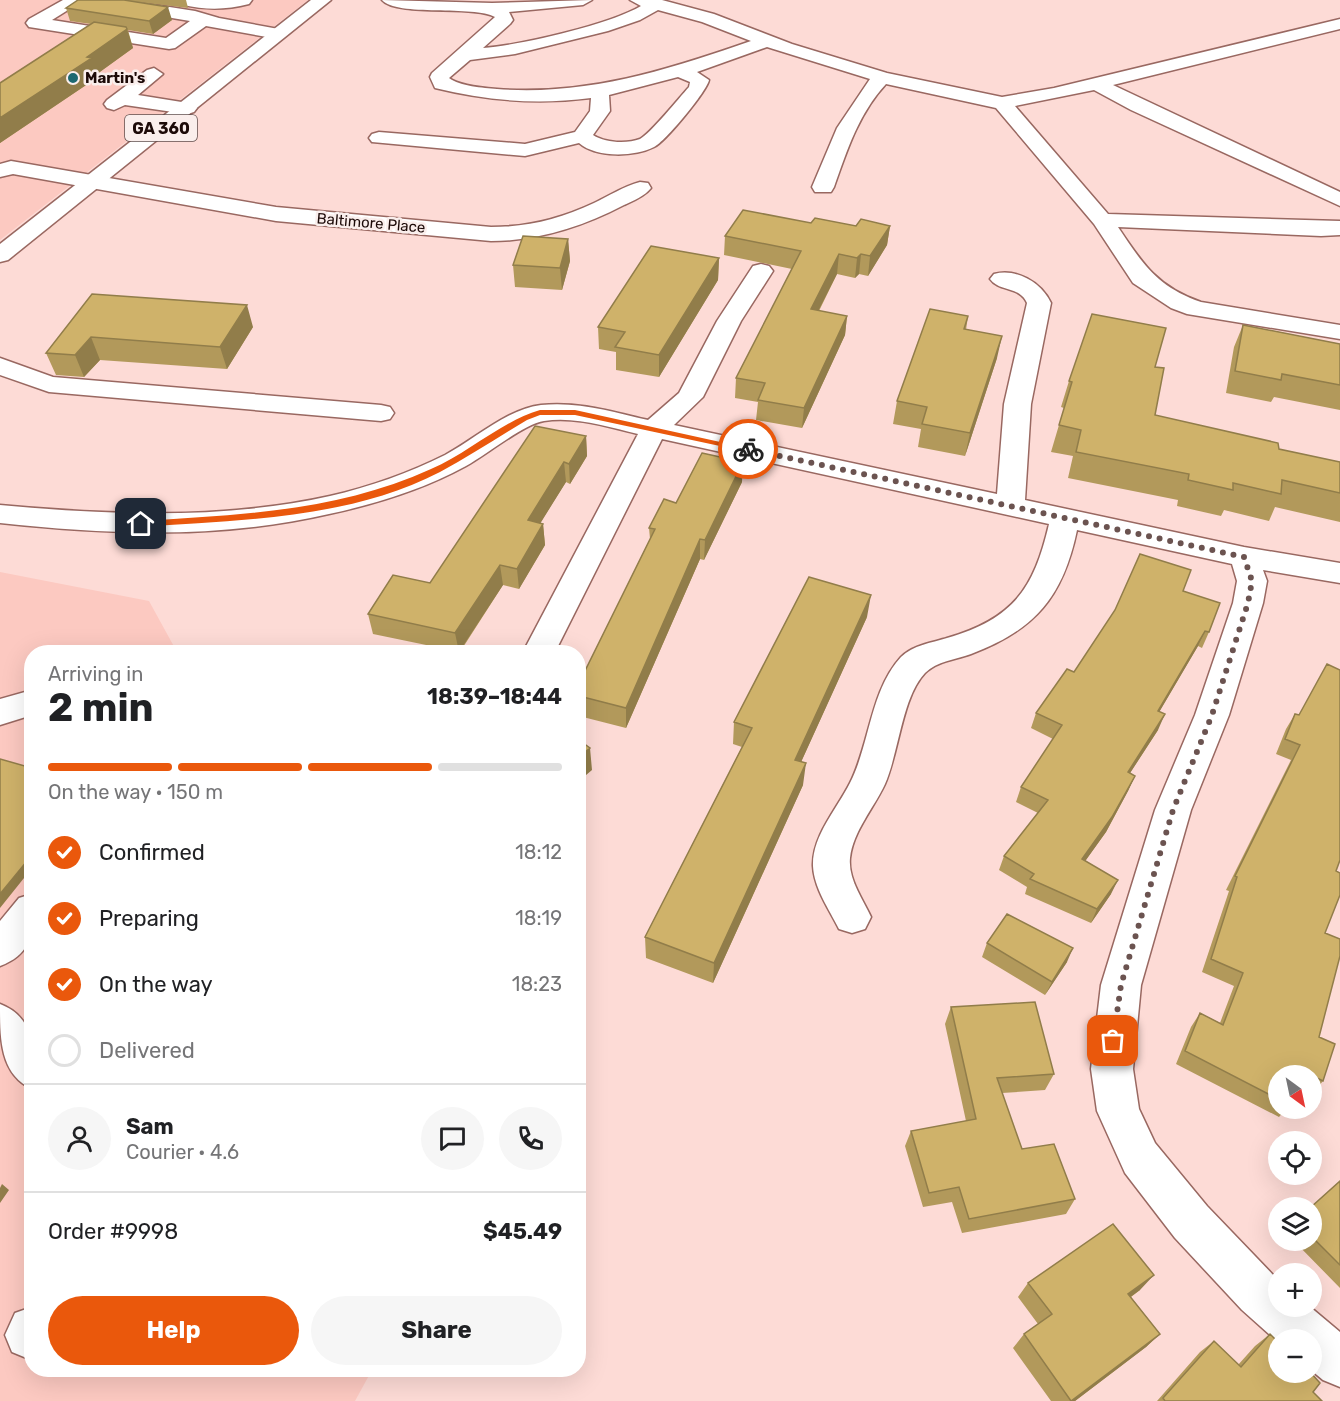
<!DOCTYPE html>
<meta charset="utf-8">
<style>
:root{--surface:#fff;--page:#f6f6f6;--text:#202124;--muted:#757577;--line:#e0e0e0;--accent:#ea580c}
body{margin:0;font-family:Rubik,sans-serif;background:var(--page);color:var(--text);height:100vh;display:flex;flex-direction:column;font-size:22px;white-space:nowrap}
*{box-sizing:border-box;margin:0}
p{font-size:20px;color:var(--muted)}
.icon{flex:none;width:33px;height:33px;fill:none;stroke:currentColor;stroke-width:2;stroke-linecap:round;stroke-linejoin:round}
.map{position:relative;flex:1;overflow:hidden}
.drawer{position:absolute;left:24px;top:645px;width:562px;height:732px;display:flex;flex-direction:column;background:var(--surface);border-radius:24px;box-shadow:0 6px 24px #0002}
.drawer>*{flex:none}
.needle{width:39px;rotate:147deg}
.buttons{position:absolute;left:1268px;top:1065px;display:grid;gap:12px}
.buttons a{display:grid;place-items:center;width:54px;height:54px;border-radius:50%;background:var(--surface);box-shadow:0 6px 24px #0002;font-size:30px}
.pin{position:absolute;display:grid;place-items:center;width:51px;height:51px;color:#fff;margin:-26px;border-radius:12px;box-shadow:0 3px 9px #0006}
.courier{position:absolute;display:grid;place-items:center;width:60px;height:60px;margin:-30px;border:4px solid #ea580c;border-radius:50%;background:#fff;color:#222;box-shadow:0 2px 8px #0007}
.summary em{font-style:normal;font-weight:700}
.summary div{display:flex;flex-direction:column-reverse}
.summary{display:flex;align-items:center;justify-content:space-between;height:102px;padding:0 24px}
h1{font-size:39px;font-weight:700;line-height:45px}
.bar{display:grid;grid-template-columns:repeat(4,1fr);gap:9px 6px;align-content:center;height:72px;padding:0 24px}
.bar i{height:8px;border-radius:4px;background:var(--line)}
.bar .active{background:var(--accent)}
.bar p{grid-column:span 4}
.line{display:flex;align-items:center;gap:15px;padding:0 24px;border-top:2px solid var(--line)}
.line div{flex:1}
.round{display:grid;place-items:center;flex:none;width:63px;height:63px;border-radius:32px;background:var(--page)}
ol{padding:0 24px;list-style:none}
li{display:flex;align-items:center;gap:18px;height:66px}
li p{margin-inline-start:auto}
li .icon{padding:6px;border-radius:50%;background:var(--accent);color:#fff;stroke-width:4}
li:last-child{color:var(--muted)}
li i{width:33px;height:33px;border:3px solid var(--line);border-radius:50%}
.action{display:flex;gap:12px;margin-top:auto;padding:12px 24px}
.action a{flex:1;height:69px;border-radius:36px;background:var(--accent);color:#fff;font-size:24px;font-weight:700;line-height:69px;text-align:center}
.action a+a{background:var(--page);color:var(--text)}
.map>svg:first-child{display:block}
.built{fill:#fcc9c1}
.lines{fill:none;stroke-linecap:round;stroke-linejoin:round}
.minor-casing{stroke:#996861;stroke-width:3}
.major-casing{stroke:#996861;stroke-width:3}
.minor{fill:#fff;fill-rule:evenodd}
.major{fill:#fff;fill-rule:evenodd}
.wall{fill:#b2995b}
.shaded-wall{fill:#917d4a}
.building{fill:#cfb26a;stroke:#917d4a;stroke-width:1.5}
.route{fill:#ea580c}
.done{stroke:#6b5350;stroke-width:6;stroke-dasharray:0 10.8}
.poi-dot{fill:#1c6871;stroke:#faeeec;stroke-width:2}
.labels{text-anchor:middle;stroke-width:5;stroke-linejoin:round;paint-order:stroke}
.far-poi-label{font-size:15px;font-weight:bold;fill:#1c0a08;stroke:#faeeec;text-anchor:start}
.far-street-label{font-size:15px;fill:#1c0a08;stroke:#faeeec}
.shield{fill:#faeeec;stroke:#5f4e4c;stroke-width:1.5}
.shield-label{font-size:16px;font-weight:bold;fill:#1c0a08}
</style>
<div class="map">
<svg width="1340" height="1401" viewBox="0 0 1340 1401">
<rect width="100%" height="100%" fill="#fddbd6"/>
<path class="built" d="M0,0h308l-308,240z
M0,572l149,29 28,51h-145v718h340l-17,31h-355z"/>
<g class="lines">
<g class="minor-casing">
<path id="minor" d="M63,0h21l-32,20 114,18 24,-17 -72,-12 -3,-4 3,-4 7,-1 70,11 24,7 65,12 3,4 -9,5 -72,-13 -31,22 -6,1 -140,-22 -3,-4 3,-4z
M181,0h71l-3,4c-23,6 -43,6 -66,1z
M382,0l110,3 100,-3 -9,5 -74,7 4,8 -3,4 -27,24c38,-3 125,-23 158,-42l-11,-6h32l52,14 78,30 95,29 115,24 52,-9 286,-69v10l-227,56 227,107v14l-209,-96 -37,-20 -79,16 93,108 232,7v14l-19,1 -203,-9c24,36 39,60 83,75l139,23v14l-153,-25 -16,-6 -38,-25 -39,-59 -98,-116 -110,-24c-27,29 -39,66 -52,103l-3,5h-16l-3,-5 25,-59 33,-49 -103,-32 -70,25 12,8c-2,11 -44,62 -55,67 -20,10 -58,11 -75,-4l-54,13 -153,-14 -3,-4 3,-4 7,-2 146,12 50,-12 15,-21 1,-13c-54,7 -103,3 -156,-10l-5,-11 2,-4 63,-56c-20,-12 -99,0 -113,-17zM658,10l44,12 49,19c-83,29 -165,55 -254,48 -14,-1 -37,-3 -48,-11l21,-18 45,-6 93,-23 32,-11zM678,77l12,5 -1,5c-10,11 -38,46 -49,52 -13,5 -35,4 -47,-4l17,-24 -1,-16z
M154,68l9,6 -25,21 56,9 3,4 -3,4 -7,2 -62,-9 -11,5 -7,-2 -3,-4 3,-4 40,-30z
M11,161l265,46 215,20c37,0 69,-8 103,-24 15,-7 30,-17 46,-21l8,1 3,5c-6,8 -18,13 -27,17 -42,22 -86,36 -133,36l-215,-20 -263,-47 -13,3v-13z
M761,264l8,2 4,5 -32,50 -38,76 -29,28 323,69 7,-90 23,-101c-7,-17 -28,-11 -37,-24l4,-5c22,-6 47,8 57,29l-20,101 -6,96 219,47 96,16v20l-77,-13 4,11 -4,22 -34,112 -38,95 -50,175 -8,84 6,40 16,34 52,63 71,74v26h31l31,26v55l-17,-7 -12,-10v-30l-33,2 -36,-32 -67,-72 -50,-65 -28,-62 -6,-42 10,-84 54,-175 40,-95 38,-112 4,-22 -5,-17 -155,-34c-14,67 -42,100 -106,124 -16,6 -34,7 -46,19 -23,24 -26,79 -40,111 -11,24 -32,47 -35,74 -2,21 12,40 21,59l-6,12 -13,4 -13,-4c-10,-20 -25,-41 -26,-63 -1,-30 24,-57 37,-83 20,-39 20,-92 51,-126 12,-12 30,-14 46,-19 66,-19 87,-49 102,-114l-387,-85 -107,213h-32l115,-218c-30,-7 -63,-18 -94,-13 -20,3 -58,34 -78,45 -42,23 -90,38 -137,48 -108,25 -219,21 -329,9v-18c110,10 222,15 330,-9 39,-9 79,-23 115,-41 30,-16 62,-46 96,-50 37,-4 72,7 107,15l31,-27 38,-72 36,-55z
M0,358l53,19 328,28 9,2 4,6 -4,6 -9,2 -332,-29 -49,-17z
M32,690v25l-32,10v-26z
M32,894c0,33 5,58 -32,72v-45l19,-23z
M0,1004c39,15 32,51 32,85 -32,-15 -32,-50 -32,-85z
M32,1307v51l-3,1 -17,-7 -7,-17 10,-22z"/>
</g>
<g class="major-casing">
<path id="major" d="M311,0h20l-323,260 -8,2v-18z"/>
</g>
<use href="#minor" class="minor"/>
<use href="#major" class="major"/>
</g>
<path class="wall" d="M78,0h108l2,8 -50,-6 34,18 -19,14 -25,-4 5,18 -36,26 1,3 -98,66v-60l91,-59 -21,-3 -4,-13z
M811,223l45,3h34l-3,19 -19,31 -9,-2 -4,4 -18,-4 -18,37 28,5 -2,19 -43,93 -46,-8 2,-18 -23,-4 1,-20 56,-109 -68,-14 1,-19z
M568,239l2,22 -8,29 -47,-3 -2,-22z
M719,258l-1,22 -59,97 -43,-7v-18l-17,-3 -1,-22z
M92,294l161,33 -26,42 -127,-9 -16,17 -28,-2 -10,-22z
M968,316l-2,14 31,28 -32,98 -47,-9 3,-18 -28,-5 4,-23z
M1243,325l97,19v66l-66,-13 -3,5 -45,-9 8,-46z
M1155,367v48l124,34 61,13v60l-65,-15 -6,14 -45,-11 -3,6 -44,-10 1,-6 -110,-22 5,-22 -22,-4 13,-44 -3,-1 8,-26z
M586,436l1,20 -17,28 -4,-2 -26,41 3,1 2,21 -26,44 -16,-4 -43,67 -87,-18 -5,-20 62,-31z
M742,482l-38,78 -4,-1 -74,169 -47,-12v-33l71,-144 -1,-11 27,-25z
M1183,591l26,41 -7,16 -4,-2 -39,66 -1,18 -28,43 5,3 -7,15 -22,41 -21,29 26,33 -20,29 -66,-29 2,-7 -28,-17 5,-14 34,-43 -22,-11 5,-15 32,-48 -22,-11 5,-15 38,-41z
M867,617l-66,145 2,23 -90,198 -67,-25 -1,-21 97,-190 -9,-3 1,-22z
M1295,714l41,157 -11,62 -6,104 4,44 -11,13 -1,-1v-17h-33v32h9l-8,9 -103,-53 15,-37 9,-14 20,10 14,-37 -32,-14 27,-81 -3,-1 65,-130 -15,-6 10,-25z
M987,943l80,19 -22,33 -63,-38z
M951,1007l103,67 -9,16 -43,3 20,56 53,50 -9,15 -104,19 -10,-31 -29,5 -18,-61 6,-15 55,-10 -21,-97z
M1340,1181v107l-45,-46 1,-2h15v-32z
M1028,1283l112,7 -9,7 29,37 -14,13 -71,54h-24l-38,-53 11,-14 14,-10 -20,-27z
M1270,1334l43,58 9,9h-165l43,-49 14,-11 24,24 17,-19z"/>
<path class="shaded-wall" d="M168,7l4,13 -19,14 -4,-13z
M127,29l6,19 -36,26 1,3 -98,66v-25z
M890,226l-3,19 -19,31 2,-20z
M568,239l2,22 -8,29 -2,-22z
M839,254l-2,20 -28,55 2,-20z
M861,254l-2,20 -4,4 2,-20z
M719,258l-1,22 -59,97v-22z
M247,305l6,22 -26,42 -7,-22z
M847,316l-2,19 -43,93 2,-20z
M1002,336l-5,22 -32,98 5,-23z
M91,337l9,23 -16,17 -9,-22z
M586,436l1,20 -17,28 -1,-20z
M564,462l2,20 -36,58 -2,-20z
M743,462l-1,20 -38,78 1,-20z
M543,524l2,21 -26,44 -2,-20z
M700,539v20l-74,169v-20z
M500,565l3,20 -44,67 -4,-19z
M871,595l-4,22 -75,165 3,-22z
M1205,631l-7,15 -47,80 7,-15z
M1165,714l-7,16 -37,57 7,-15z
M590,748l2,22 -13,11v-24z
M806,763l-3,22 -90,198 1,-20z
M1135,776l-7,15 -22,41 -30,42 6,-15z
M32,855v13l-32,40v-14z
M1118,880l-7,14 -20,29 6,-14z
M1073,948l-6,14 -22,33 7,-13z
M2,1184l7,6 -9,13v-15z
M1154,1275l-14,15 -25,18 13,-14z
M1160,1334l-14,13 -71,54h-4z"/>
<path class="building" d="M78,0h46l44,7 -19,14 -83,-13z
M94,22l32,5 1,2 -40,28 5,1 -92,60v-35z
M743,210l68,13 4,-5 41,8 5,-7 29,7 -20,30 -9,-2 -4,4 -18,-4 -28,55 36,7 -43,92 -46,-8 7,-17 -29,-5 65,-127 -76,-15z
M523,236l45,3 -8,29 -47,-3z
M651,246l68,12 -60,97 -44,-8 10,-15 -27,-5z
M92,294l155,11 -27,42 -129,-10 -16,18 -29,-2z
M930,309l38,7 -4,13 38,7 -32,97 -48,-9 5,-17 -30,-6z
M1092,314l74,14 -11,39 9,1 -9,47 123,28 1,6 61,13v31l-58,-13 -1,14 -48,-11v7l-45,-10 1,-6 -113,-22 5,-22 -22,-5 13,-43 -3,-1z
M1243,325l97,19v41l-58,-11 -1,6 -46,-9z
M535,426l51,10 -17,28 -5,-2 -36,58 15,4 -26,45 -17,-4 -45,68 -87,-19 25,-39 37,8z
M702,453l41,9 -38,78 -5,-1 -74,169 -47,-12v-13l76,-154 -6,-1 15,-29 12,4z
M1140,554l51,16 -8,21 37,12 -11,29 -4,-1 -47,80 7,3 -37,58 7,4 -23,41 -30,42 36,21 -21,29 -67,-30 4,-5 -30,-18 44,-56 -27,-13 41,-62 -26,-12 31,-44 7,3 41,-62z
M809,577l62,18 -76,165 11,3 -92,200 -69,-26 107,-209 -18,-6z
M1327,664l13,6v190l-4,11 4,2v22l-15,38 15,6v17l-21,81 16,7 -12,37 -20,-10 -2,5h-23v23l-93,-48 15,-38 23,12 20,-52 -32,-14 26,-82 -2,-1 65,-131 -15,-6 10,-25 4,1z
M579,740l11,8 -11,9z
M0,759l32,9v87l-32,39z
M1007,914l66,34 -21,34 -65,-39z
M1035,1002l19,72 -57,4 25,71 32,-5 21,55 -106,20 -10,-32 -30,6 -18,-62 65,-12 -25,-112z
M1340,1181v84l-29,-29v-9l7,-7 -7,-8 -1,-4z
M1113,1224l41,51 -26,19 32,40 -89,67 -47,-67 28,-20 -24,-31z
M1270,1334l8,8v30h32l10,11 -7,9 9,9h-157l-2,-3 51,-57 27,26z"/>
<path class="route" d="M540,410h35l177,39 -4,3 -173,-37h-35l-13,5c-29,17 -57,36 -87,52 -91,47 -200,48 -299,55l-5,-3 5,-3c99,-6 198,-10 290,-52 38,-16 69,-47 109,-59z"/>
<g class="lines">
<path class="done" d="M748,449l496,108 8,24 -4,22 -36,112 -39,95 -52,175 -8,56"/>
</g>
<circle class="poi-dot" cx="73" cy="78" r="6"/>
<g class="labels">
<g class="far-poi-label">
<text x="85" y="83">Martin's</text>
</g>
<g class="far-street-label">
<text transform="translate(371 223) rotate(5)" y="5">Baltimore Place</text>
</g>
<rect class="shield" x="125" y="115" width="72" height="26" rx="4.5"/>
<g class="shield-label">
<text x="161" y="134">GA 360</text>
</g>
</g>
</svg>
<div class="buttons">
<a><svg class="needle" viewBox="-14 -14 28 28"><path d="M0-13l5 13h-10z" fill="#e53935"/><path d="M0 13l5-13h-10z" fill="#757577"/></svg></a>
<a><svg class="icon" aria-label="locate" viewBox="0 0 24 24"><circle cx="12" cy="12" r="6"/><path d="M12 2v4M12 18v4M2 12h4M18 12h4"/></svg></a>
<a><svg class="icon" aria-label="layers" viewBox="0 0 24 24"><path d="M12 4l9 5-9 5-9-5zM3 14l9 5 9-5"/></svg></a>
<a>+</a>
<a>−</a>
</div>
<div class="pin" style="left:1113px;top:1041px;background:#ea580c"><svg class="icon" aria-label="bag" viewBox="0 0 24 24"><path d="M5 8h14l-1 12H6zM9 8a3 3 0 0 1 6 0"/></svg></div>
<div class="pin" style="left:141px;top:524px;background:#1f2937"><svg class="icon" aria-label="home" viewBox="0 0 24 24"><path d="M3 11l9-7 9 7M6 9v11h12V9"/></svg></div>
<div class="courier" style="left:748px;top:449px"><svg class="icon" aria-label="bike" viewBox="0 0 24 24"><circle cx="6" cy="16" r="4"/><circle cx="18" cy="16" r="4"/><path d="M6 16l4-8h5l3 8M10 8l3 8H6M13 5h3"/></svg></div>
<section class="drawer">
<div class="summary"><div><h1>2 min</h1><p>Arriving in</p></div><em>18:39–18:44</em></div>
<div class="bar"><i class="active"></i><i class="active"></i><i class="active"></i><i></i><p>On the way · 150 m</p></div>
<ol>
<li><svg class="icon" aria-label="check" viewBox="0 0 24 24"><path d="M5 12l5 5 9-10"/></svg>Confirmed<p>18:12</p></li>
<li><svg class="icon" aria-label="check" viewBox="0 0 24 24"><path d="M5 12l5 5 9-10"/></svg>Preparing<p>18:19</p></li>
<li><svg class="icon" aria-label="check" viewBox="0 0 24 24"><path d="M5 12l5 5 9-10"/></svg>On the way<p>18:23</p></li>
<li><i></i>Delivered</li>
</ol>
<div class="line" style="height:108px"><a class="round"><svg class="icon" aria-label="person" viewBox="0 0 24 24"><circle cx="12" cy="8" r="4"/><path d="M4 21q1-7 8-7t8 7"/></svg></a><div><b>Sam</b><p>Courier · 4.6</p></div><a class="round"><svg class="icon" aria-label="chat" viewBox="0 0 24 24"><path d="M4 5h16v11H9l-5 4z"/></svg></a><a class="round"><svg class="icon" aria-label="phone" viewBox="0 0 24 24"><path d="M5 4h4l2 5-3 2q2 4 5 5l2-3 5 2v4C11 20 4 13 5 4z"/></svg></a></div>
<div class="line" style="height:78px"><div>Order #9998</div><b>$45.49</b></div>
<div class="action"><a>Help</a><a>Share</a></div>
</section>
</div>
